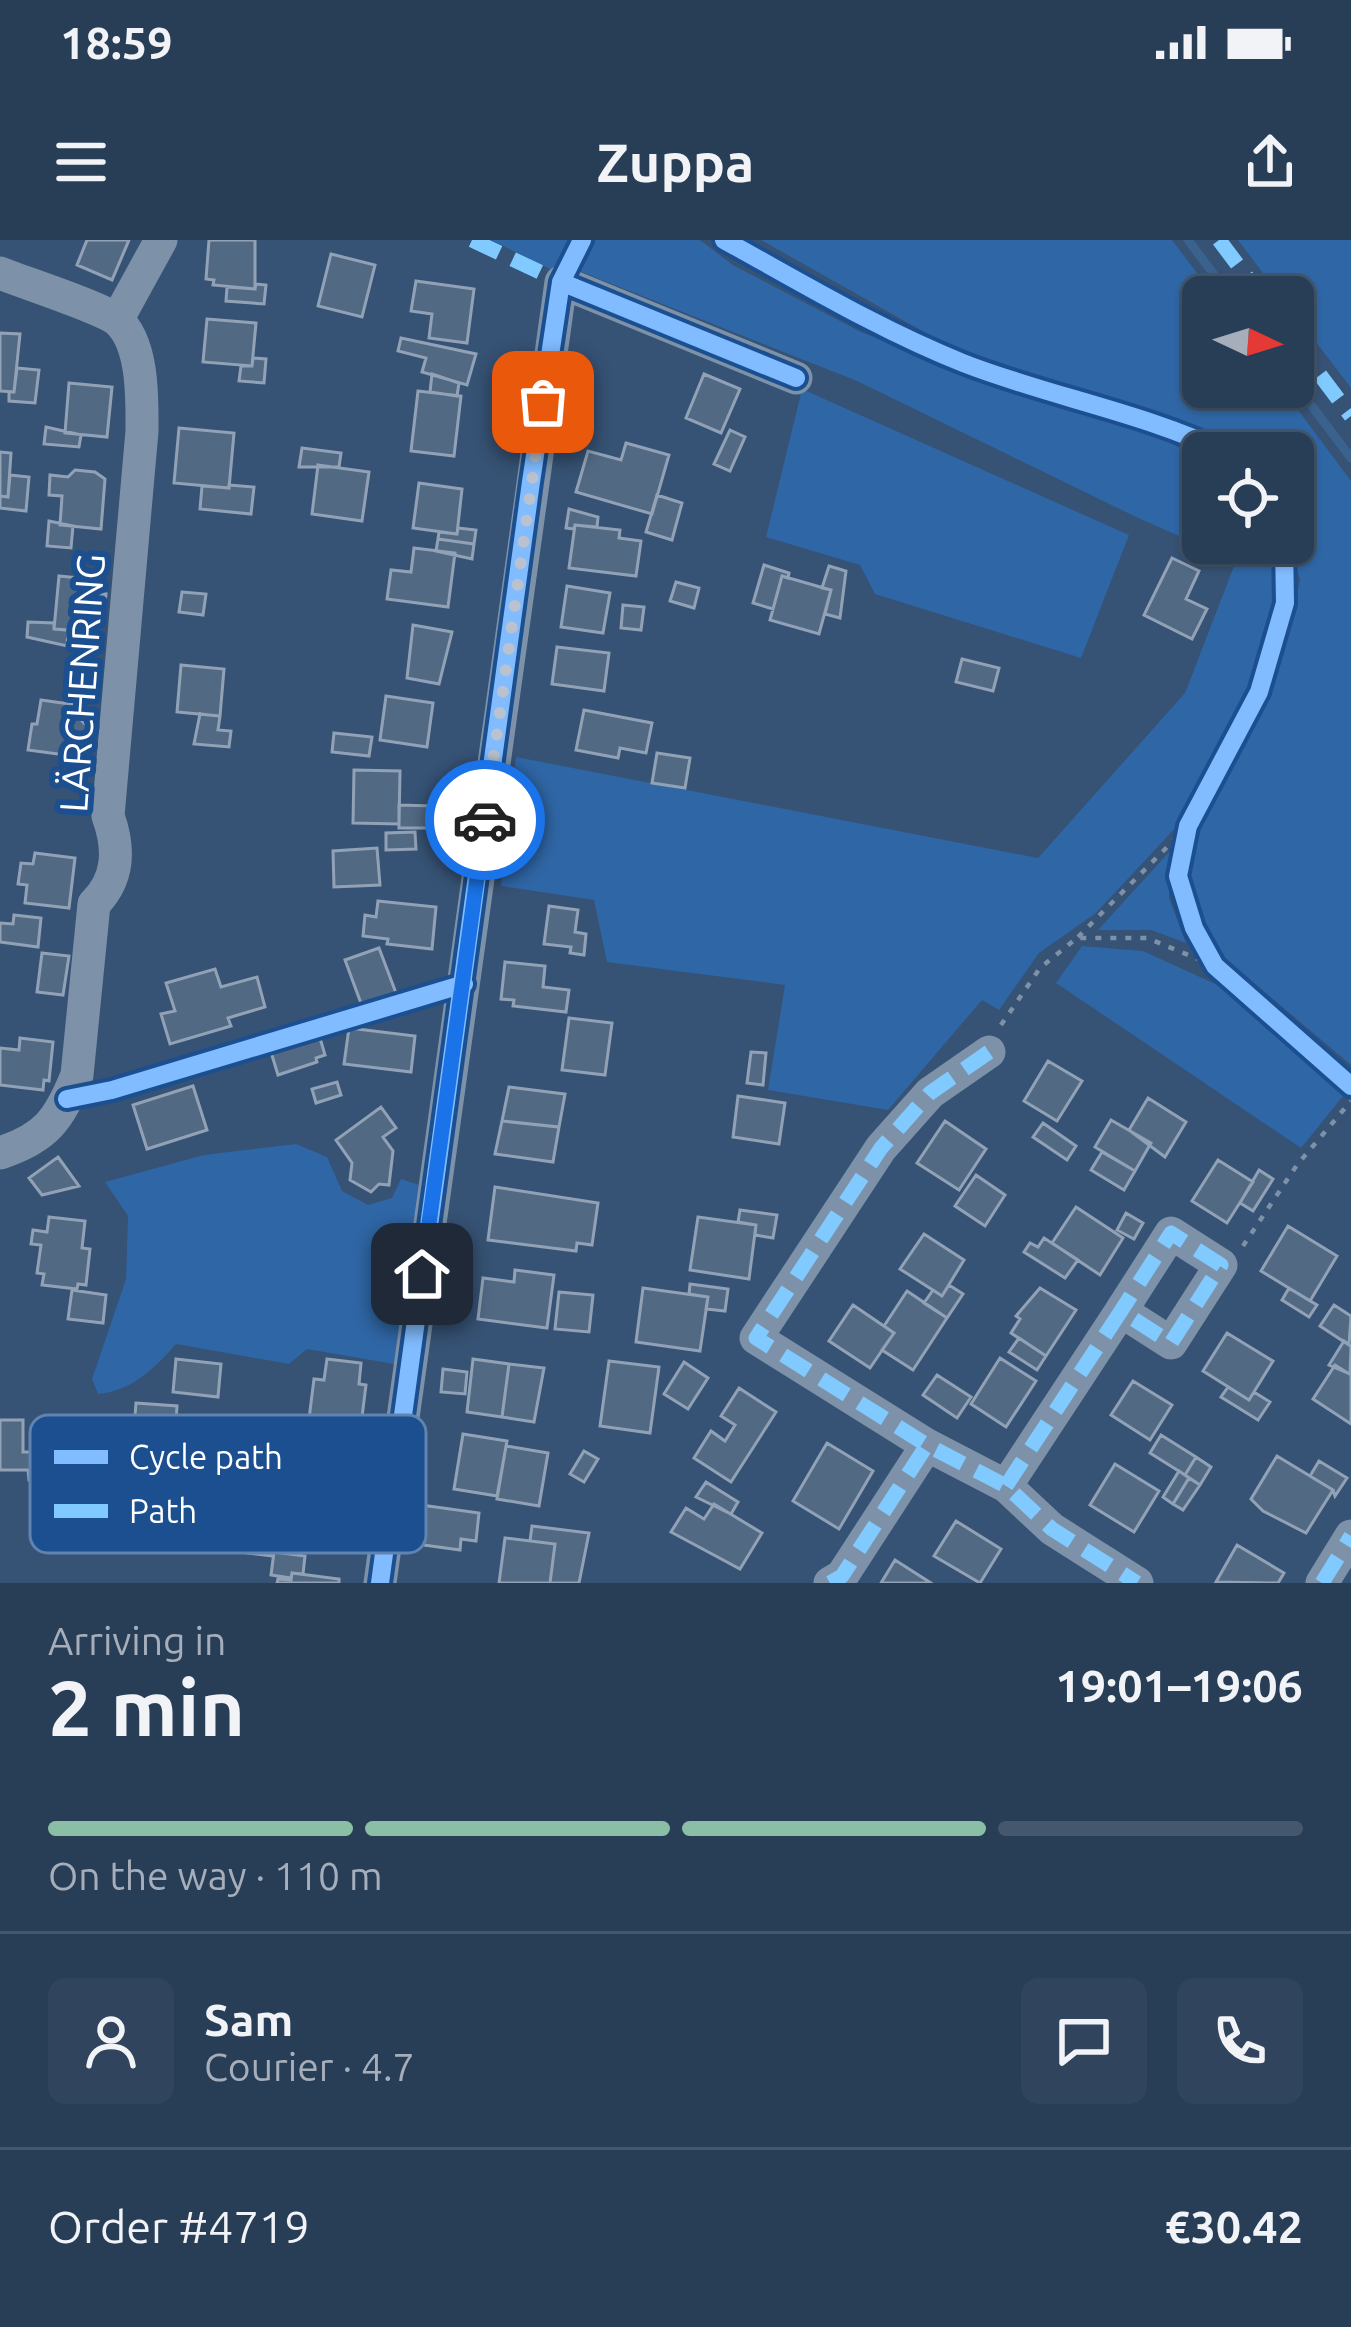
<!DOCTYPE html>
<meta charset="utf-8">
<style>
:root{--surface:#283e57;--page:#30455d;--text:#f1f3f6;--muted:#a5aeba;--line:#44576d;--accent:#8abfa5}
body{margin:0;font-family:Ubuntu,sans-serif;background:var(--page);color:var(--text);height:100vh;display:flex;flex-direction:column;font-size:45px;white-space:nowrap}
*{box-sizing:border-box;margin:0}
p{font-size:39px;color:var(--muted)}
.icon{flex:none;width:66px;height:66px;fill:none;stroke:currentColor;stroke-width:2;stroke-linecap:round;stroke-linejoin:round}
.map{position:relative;height:1343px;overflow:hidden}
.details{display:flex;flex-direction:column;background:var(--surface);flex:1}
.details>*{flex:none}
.needle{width:78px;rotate:94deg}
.controls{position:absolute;left:1182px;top:36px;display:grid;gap:24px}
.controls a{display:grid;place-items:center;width:132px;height:132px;border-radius:18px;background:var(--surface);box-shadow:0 3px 9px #0004,0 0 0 3px var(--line);font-size:60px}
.pin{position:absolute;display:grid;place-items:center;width:102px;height:102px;color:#fff;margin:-51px;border-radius:24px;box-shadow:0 6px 18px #0006}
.courier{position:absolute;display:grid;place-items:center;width:120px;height:120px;margin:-60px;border:9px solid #1a73e8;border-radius:50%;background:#fff;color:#222;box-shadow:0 3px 15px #0007}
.head em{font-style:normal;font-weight:700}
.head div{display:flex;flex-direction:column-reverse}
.head{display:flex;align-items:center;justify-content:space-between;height:204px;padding:0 48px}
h1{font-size:78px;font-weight:700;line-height:90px}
.bar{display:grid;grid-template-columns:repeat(4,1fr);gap:18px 12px;align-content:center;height:144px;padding:0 48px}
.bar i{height:15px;border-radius:9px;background:var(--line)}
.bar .on{background:var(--accent)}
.bar p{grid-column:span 4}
.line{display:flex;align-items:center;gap:30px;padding:0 48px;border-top:3px solid var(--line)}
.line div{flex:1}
.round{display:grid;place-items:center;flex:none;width:126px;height:126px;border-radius:18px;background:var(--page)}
.status{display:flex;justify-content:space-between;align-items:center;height:84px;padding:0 60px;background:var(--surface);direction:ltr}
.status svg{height:33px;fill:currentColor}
header{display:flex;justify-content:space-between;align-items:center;height:156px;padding:0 48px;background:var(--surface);font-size:54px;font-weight:700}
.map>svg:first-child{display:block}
.green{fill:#2f66a5}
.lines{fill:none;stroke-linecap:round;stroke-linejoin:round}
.stream{stroke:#3b618d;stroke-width:9}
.building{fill:#526984;stroke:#92a2b6;stroke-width:3}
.path{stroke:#7d92a8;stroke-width:4.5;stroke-dasharray:6 9;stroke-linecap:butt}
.minor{stroke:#7d92a8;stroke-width:33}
.quiet{stroke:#80caff;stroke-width:15;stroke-dasharray:30 15;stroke-linecap:butt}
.cycleway-casing{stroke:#1b4f8f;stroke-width:26}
.cycleway{stroke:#80bcff;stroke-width:18}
.done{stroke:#b9c2ce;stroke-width:12;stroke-dasharray:0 21.6}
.route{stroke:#1a73e8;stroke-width:15}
.labels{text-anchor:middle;stroke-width:12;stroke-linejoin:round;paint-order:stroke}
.street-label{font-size:39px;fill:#fff;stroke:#1b4f8f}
.key{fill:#1b4f8f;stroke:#5f84b1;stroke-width:3}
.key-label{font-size:33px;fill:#fff}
</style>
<div class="status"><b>18:59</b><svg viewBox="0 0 49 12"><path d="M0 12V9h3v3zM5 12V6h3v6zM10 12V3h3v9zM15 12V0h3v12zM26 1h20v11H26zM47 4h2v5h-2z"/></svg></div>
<header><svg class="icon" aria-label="menu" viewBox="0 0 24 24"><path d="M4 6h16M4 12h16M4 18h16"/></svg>Zuppa<svg class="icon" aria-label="share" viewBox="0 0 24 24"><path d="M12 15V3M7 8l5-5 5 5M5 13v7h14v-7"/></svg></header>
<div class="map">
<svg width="1351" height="1343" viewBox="0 0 1351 1343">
<rect width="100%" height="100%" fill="#365274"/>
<path class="green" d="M491,0h90l-21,34z
M592,0h108l33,25 128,67 144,55 154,48 44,28v80h66l9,46 -30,110 -69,125 -83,89 -57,40 -40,57 -17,-10 -94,110 -120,-20 17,-105 -178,-23 -13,-62 -93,-14 15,-129 522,101 147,-165 51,-132 -100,-44 -279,-136 -283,-112z
M761,0h411l43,57h-12v90h78l70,94v584l-130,-110 -32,-67 11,-64 49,-86 35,-85 16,-73 -11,-37h4v-90h-59l-52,-29 -235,-79z
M1238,0h113v148l-58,-76v-15h-12z
M802,149l327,146 -48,123 -206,-64 -15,-29 -94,-28z
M1169,612v46l17,45 -35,-13h-53z
M1082,706l61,5 79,36 126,103 -47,58 -245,-165z
M296,904l31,13 15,34 26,14 24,-7 9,-19 18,6 -25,179 -87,-15 -18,15 -113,-20c-21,24 -44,47 -78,50l-6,-15 34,-100 2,-63 -23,-34 99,-27z"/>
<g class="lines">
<path class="stream" d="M1188,0l43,57
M1293,141l58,77"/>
</g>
<path class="building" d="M87,0h42l-17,40 -35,-15z
M209,0h46v49l-42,-4 1,-5 -8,-1z
M331,14l44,11 -13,52 -44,-11z
M416,41l58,8 -7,54 -38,-5 3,-24 -21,-3z
M256,44l10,1 -2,19 -38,-3 1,-14 28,2z
M207,79l49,4 -4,43 -49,-4z
M0,93l20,1 -6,58 -14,-1z
M401,98l75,16 -9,31 -45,-13 4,-14 -28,-7z
M253,118l13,1 -2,24 -25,-2 2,-15h11z
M17,128l22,2 -4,33 -26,-2v-9h5z
M432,134l27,9 -2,13 -27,-4z
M704,134l36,15 -19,44 -35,-15z
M69,143l43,4 -5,50 -42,-4z
M418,151l43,5 -7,60 -43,-5z
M46,187l35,8 -2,12 -35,-3z
M179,188l55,5 -5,55 -55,-5z
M730,190l15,7 -15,34 -16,-7z
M626,203l43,12 -17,59 -76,-22 12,-41 33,9z
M302,208l39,5 -2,14h-40z
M0,212l11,1 -3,44 -8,-1z
M318,225l51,7 -7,49 -50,-7z
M75,230l20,2 10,7 -4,50 -41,-4 2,-29 -13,-1 1,-20 18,2z
M10,235l19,2 -3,34 -26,-3v-12l8,1z
M419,243l43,6 -5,45 -44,-6z
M229,245l25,2 -3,27 -51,-5 2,-23 27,2z
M657,255l25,8 -10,37 -26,-8z
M569,269l29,8 -1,10 -22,-2 -1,4 -8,-1z
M49,281l24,5 -2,22 -24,-2z
M575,285l45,5 -1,8 22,3 -5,35 -67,-8z
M458,288l18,2 -2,14 -36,-5 1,-7 18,2z
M438,299l36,5 -2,15 -36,-8z
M414,308l41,5 -7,54 -61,-8 4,-29 20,2z
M1172,318l27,13 -13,28 21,10 -15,30 -48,-24z
M764,325l25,8 -1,5 -6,-2 -9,33 -20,-6z
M829,326l17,5 -6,47 -15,-4 6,-24 -9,-2z
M59,336l43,4 -1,14h5l-3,30 -5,-1 -1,10 -43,-4z
M782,336l49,14 -12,44 -49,-14z
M676,342l23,6 -5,20 -24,-7z
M567,346l43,7 -7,40 -42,-6z
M182,352l24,2 -3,21 -24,-3z
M623,365l21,2 -3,23 -20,-2z
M28,382l26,1v6l14,1 -1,16 -40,-9z
M413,385l39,7 -13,52 -32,-6z
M557,407l52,6 -5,38 -52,-7z
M962,419l37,9 -6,23 -37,-9z
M181,425l43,4 -4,47 -43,-4z
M386,456l47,7 -6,44 -47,-7z
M41,460l43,6 -2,15 8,8 -5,39 -14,-2 2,-10 -45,-6 4,-26h5z
M584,470l68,13 -6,30 -26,-5 -2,10 -42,-8z
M200,474l20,2 -2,14 13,1 -2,16 -35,-3z
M334,493l38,4 -3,19 -37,-4z
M657,513l33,5 -5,30 -33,-5z
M354,530l46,1 -1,53 -46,-1z
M399,565l34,1v22h-34z
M415,592l1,17 -30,1v-17z
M377,608l3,37 -46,2 -1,-36z
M35,613l40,5 -6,50 -44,-5 2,-18 -9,-1 3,-21 12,1z
M378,661l58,6 -4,42 -45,-5 1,-5 -25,-3 2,-21 11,2z
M549,666l29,4 -3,22 11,2 -2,21 -14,-2 1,-6 -27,-3z
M14,675l27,3 -3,29 -38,-5v-19l13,1z
M379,708l17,45 -34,13 -17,-46z
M42,713l27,3 -6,39 -26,-3z
M505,722l40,4 -2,21 26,3 -3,22 -53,-6 1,-6 -13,-1z
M215,729l6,18 36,-10 8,30 -37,11 3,8 -61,18 -9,-30 14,-3 -9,-28z
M569,778l43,5 -7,52 -43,-5z
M349,788l66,8 -4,36 -67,-8z
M20,798l33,4 -4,39 -5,-1 -1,10 -43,-5v-37l19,2z
M320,798l5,17 -9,3 1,4 -39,13 -7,-23z
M751,812l15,1 -3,32 -16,-2z
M1048,821l34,20 -25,40 -33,-20z
M337,842l4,13 -25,8 -4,-14z
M193,846l14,44 -60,19 -14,-44z
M509,847l56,7 -6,33 -57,-6z
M738,856l47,7 -6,41 -46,-7z
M1148,858l38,24 -21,35 -36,-27z
M381,867l15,21 -13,9 10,14 -4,34 -10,-1 -8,8 -21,-12 2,-17 -16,-23z
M1111,880l40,23 -16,28 -40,-24z
M502,881l57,6 -6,35 -58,-8z
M945,881l41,28 -27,41 -42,-27z
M1043,883l33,23 -9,14 -34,-23z
M1102,912l33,19 -11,19 -33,-20z
M58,917l21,29 -37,9 -13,-17z
M1218,920l35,22 -26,41 -35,-22z
M1259,930l14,9 -20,32 -13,-8z
M976,935l29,20 -20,31 -30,-20z
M495,947l103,16 -6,42 -15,-2 -1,8 -88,-11z
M1076,967l47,31 -23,37 -48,-32z
M740,970l37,5 -4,23 -18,-3 1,-10 -18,-3z
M1126,973l17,10 -9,16 -17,-9z
M49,977l36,4 -3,27 8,1 -4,36 -8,-1 -1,5 -35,-4 2,-11 -7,-1 4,-28 -10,-1 2,-14 14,2z
M698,977l58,8 -7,54 -59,-9z
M1288,986l49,30 -27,45 -49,-30z
M924,994l40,26 -22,36 -42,-27z
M1044,998l34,22 -13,18 -41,-26 6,-9 8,4z
M515,1030l39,5 -7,53 -69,-9 5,-41 31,4z
M690,1044l38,5 -3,22 -19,-2 2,-12 -19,-3z
M949,1045l14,9 -16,24 -23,-15 9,-13 9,6z
M643,1048l65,9 -8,54 -64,-9z
M1040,1048l36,22 -30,46 -35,-23 9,-14 -4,-3z
M1289,1048l28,17 -8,12 -27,-17z
M72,1050l34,5 -3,28 -35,-4z
M907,1051l40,27 -34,52 -31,-20 12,-17 -10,-7z
M559,1052l34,3 -4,37 -34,-3z
M853,1065l41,28 -24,35 -41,-27z
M1334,1065l17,11 -2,29 -29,-19z
M1227,1093l46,28 -24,39 -46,-29z
M1019,1098l27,18 -9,14 -28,-18z
M1344,1101l7,5 -1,28 -21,-9z
M1000,1118l36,23 -30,46 -35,-23z
M176,1119l45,5 -3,33 -45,-5z
M327,1119l34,4 -2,21 7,1 -5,40 -52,-6 5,-40 10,1z
M473,1119l36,5 -7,53 -35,-5z
M609,1121l50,6 -9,66 -50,-7z
M684,1122l24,16 -20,31 -24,-15z
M509,1124l35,4 -10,54 -32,-5z
M1335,1125l16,10v49l-38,-25z
M443,1129l24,3 -2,22 -24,-2z
M937,1135l34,22 -14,21 -34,-23z
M1133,1141l39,24 -22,35 -39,-25z
M1228,1147l21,13 5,-8 16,10 -12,18 -37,-23z
M739,1148l37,24 -45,70 -37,-24 17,-27 14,10 10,-16 -14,-9z
M136,1163l41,3 -4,65 -59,-5 2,-23 10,1 2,-16 6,1z
M0,1180h23v32h42v28h-36l-1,-10h-28z
M463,1194l44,7 -10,55 -43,-7z
M1161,1195l35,22 -11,18 -35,-22z
M827,1203l46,28 -34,58 -46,-28z
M506,1206l42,7 -9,53 -42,-7z
M584,1211l14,8 -14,23 -14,-8z
M1277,1216l56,34 -27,43 -43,-22 -12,-12z
M1196,1217l15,10 -11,18 -15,-10z
M1319,1221l28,17 -12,18 -2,-6 -23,-14z
M1115,1224l44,27 -25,41 -44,-27z
M1179,1231l10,7 -16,26 -10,-7z
M1189,1238l11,7 -17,25 -10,-6z
M706,1242l32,20 -7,12 -35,-17z
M414,1264l65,9 -3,28 -15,-2 -1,11 -51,-7z
M714,1264l48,29 -22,36 -69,-37 15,-24 18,11z
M956,1281l45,28 -21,34 -46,-27z
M532,1286l57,7 -10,50h-29l5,-39 -25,-3z
M260,1297l15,2 -2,17 -34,-4 2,-13 18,2z
M505,1298l50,6 -5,39h-51z
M1237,1305l47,28 -6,10 -62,-1z
M274,1312l31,4 -2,18 -11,-1 -1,5 -20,-3z
M895,1320l36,23h-50z
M292,1333l47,6v4h-62l1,-4 13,1z"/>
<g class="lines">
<path class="path" d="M1078,697l110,-111
M1001,785l39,-57 37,-30h70l68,28
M1243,1006l54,-81 54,-64"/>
<path class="minor" d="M0,33c22,9 103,35 117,47 27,23 25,80 25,111l-34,385c12,33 11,63 -14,88l-17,171c-18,45 -31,63 -77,78
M117,80l44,-80
M989,812l-59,41 -49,55 -125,190 171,107 79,41 46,43 85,54
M1006,1246l115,-175 50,32 50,-78 -50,-32 -50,78
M380,1343l181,-1301 235,96
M830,1343l12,-7 85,-131
M1322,1343l29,-47"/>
<path class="quiet" d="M472,0l89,42 5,-10
M1219,0l43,57
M1293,99l58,77
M989,812l-59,41 -49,55 -125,190 171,107 79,41 46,43 85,54
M1006,1246l115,-175 50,32 50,-78 -50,-32 -50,78
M830,1343l12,-7 85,-131
M1322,1343l29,-47"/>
<g class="cycleway-casing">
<path id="cycleway" d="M724,0c78,43 156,90 239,123 87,34 179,49 264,90
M561,42l235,96
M1284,303l1,60 -26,89 -71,134 -10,50 16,52 21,38 136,120
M67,859l45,-9 352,-106
M380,1343l151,-1101 30,-200 21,-42"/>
</g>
<use href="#cycleway" class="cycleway"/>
</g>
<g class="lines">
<path class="done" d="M485,580l58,-418"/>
<path class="route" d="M422,1034l63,-454"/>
</g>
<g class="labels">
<g class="street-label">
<text transform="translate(82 443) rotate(-86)" y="14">LÄRCHENRING</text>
</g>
</g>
<rect x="30" y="1175" width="396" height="138" rx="18" class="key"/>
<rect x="54" y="1210" width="54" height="14" fill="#80bcff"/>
<rect x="54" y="1264" width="54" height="14" fill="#80caff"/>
<g class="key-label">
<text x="129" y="1229">Cycle path</text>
<text x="129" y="1283">Path</text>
</g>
</svg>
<div class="controls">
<a><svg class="needle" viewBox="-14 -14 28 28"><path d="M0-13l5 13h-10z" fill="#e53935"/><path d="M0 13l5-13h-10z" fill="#a5aeba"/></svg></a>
<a><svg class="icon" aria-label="locate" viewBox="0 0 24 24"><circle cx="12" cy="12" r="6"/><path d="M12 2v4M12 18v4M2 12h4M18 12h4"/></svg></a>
</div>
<div class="pin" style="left:543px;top:162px;background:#ea580c"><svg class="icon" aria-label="bag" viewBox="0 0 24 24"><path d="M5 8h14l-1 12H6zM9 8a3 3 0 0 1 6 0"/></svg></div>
<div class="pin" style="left:422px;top:1034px;background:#1f2937"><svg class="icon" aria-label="home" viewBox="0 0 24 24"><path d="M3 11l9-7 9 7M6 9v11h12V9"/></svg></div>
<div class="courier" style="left:485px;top:580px"><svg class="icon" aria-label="car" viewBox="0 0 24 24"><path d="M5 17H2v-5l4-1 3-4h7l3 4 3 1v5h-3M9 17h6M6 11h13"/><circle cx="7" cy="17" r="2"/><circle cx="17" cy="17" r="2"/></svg></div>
</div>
<section class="details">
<div class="head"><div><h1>2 min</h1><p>Arriving in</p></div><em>19:01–19:06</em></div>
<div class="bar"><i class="on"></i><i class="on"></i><i class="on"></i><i></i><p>On the way · 110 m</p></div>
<div class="line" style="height:216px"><a class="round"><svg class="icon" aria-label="person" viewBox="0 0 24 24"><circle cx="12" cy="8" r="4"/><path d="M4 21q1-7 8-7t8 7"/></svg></a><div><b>Sam</b><p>Courier · 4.7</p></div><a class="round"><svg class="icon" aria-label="chat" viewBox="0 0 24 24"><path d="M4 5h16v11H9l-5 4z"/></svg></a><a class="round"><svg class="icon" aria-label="phone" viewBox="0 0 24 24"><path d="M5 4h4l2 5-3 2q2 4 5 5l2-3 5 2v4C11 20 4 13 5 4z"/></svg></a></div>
<div class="line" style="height:156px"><div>Order #4719</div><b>€30.42</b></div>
</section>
